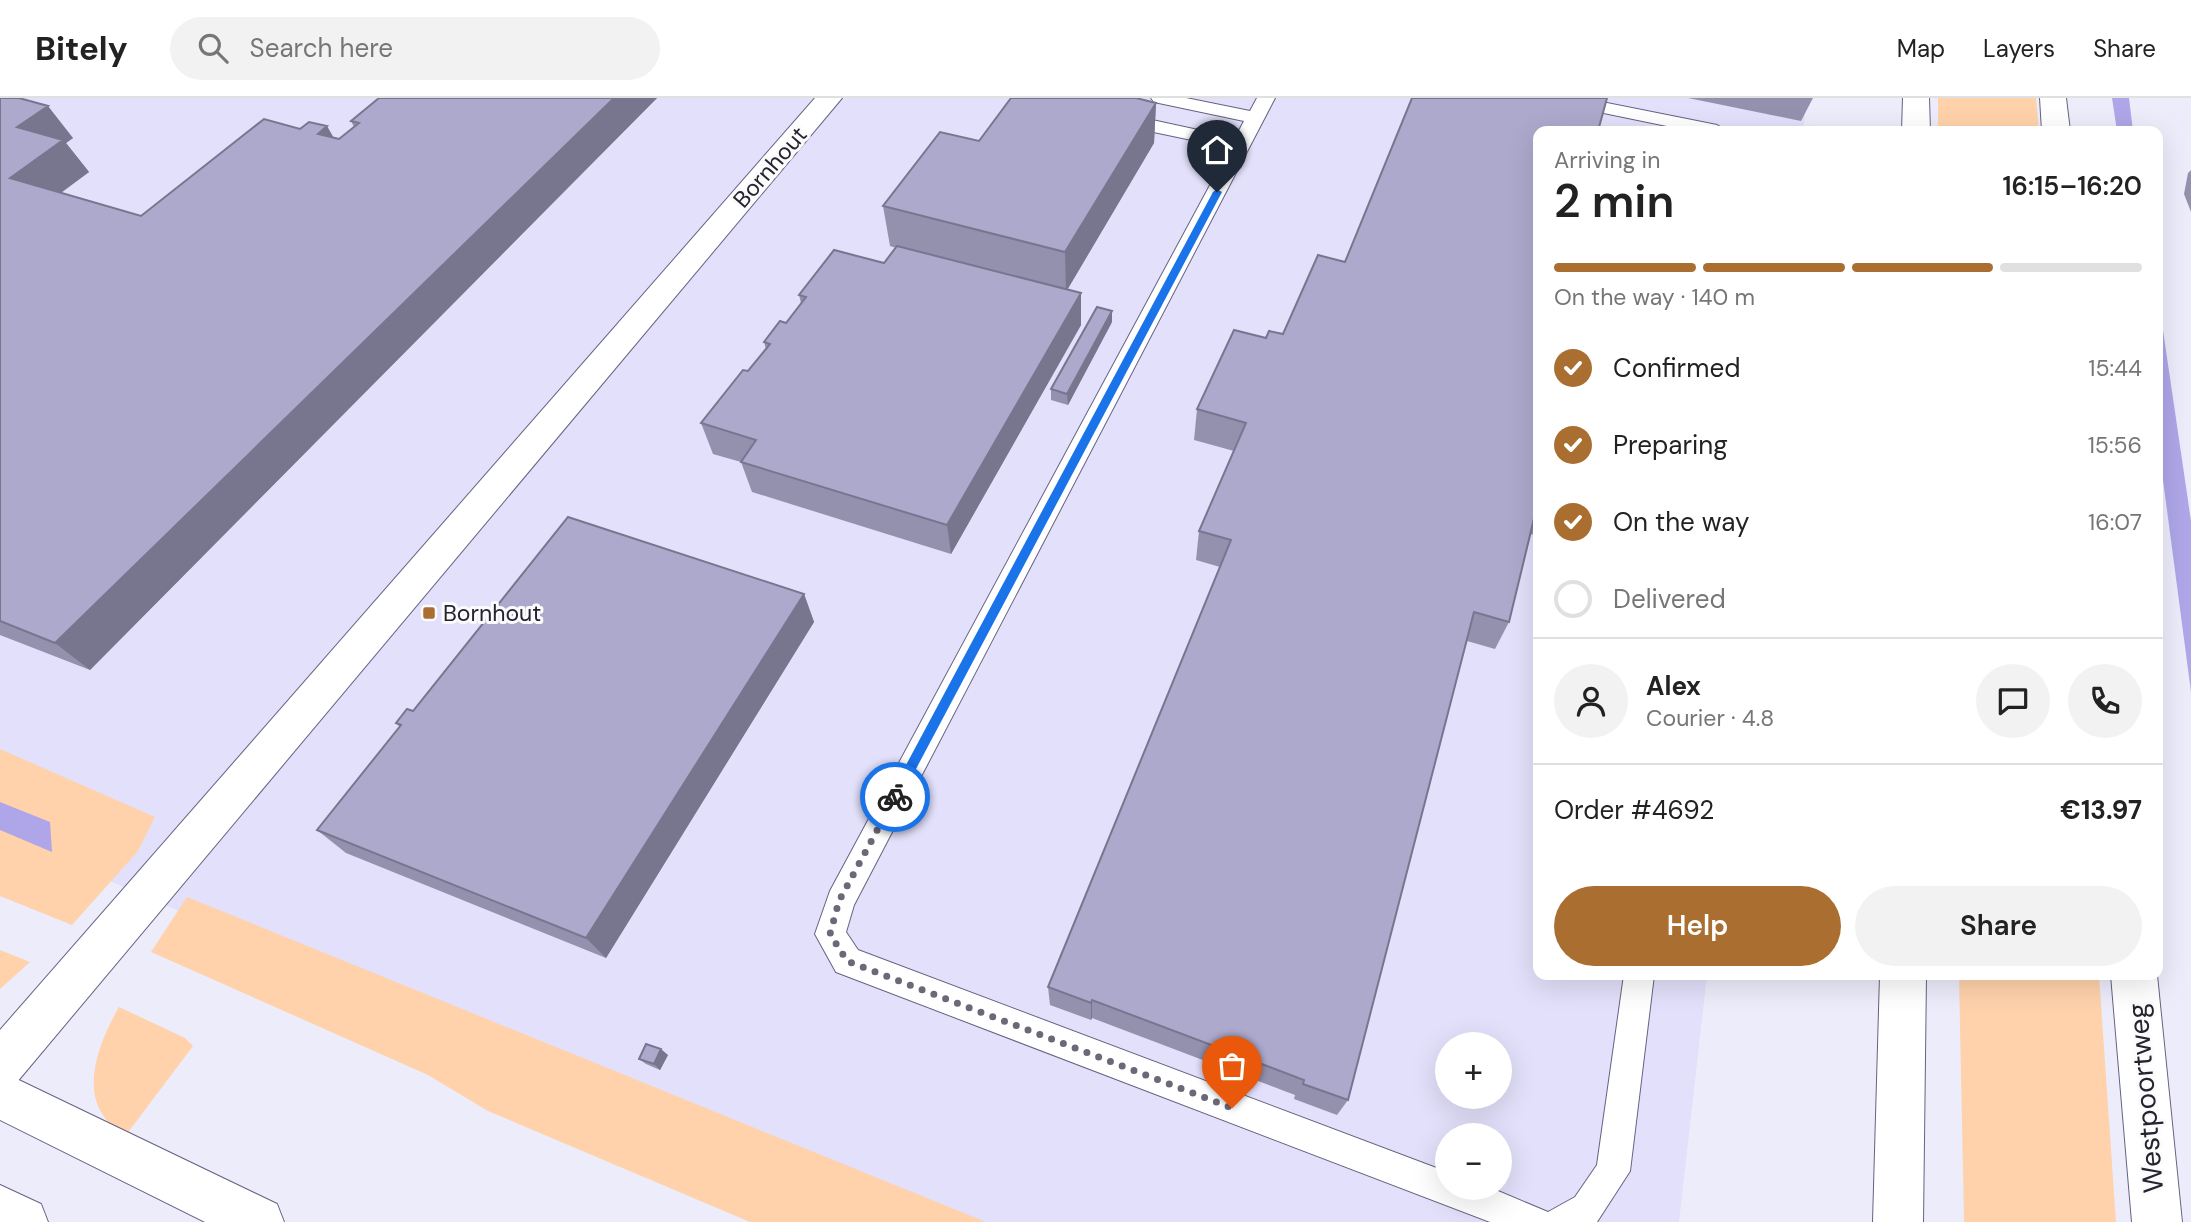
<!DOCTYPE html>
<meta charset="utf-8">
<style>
:root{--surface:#fff;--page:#f2f2f2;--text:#222;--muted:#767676;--line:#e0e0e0;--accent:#aa6e31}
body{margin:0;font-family:"DM Sans",sans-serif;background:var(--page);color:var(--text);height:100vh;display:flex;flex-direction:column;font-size:26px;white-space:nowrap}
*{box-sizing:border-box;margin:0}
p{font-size:23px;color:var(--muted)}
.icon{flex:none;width:38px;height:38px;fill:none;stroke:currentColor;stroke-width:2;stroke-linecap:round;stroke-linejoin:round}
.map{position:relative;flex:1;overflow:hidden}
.panel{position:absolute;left:1533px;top:28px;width:630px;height:854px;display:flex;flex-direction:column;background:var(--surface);border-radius:14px;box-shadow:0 7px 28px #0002}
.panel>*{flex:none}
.controls{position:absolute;left:1435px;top:934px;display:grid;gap:14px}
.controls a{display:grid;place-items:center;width:77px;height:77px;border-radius:50%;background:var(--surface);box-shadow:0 7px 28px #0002;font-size:35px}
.pin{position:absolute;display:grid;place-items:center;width:60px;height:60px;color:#fff;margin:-72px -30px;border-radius:50% 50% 50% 0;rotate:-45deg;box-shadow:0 0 7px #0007}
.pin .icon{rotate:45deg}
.courier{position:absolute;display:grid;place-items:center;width:70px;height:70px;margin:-35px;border:5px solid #1a73e8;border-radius:50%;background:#fff;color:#222;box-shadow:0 2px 9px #0007}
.headline em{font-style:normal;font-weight:600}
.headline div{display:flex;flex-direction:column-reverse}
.headline{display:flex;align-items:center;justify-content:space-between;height:119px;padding:0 21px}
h1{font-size:46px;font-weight:600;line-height:52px}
.bar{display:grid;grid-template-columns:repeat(4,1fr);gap:10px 7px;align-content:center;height:84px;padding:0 21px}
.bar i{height:9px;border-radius:5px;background:var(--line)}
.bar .on{background:var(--accent)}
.bar p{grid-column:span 4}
.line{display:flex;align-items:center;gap:18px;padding:0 21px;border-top:2px solid var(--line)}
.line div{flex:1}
.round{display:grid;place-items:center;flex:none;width:74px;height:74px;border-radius:37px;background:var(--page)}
ol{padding:0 21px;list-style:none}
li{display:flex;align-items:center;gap:21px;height:77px}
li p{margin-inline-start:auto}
li .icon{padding:7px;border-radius:50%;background:var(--accent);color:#fff;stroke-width:4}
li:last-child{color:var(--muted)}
li i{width:38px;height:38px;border:4px solid var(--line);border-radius:50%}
.cta{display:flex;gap:14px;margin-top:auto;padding:14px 21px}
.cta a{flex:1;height:80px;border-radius:42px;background:var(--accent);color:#fff;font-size:28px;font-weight:600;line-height:80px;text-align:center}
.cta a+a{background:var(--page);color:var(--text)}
header{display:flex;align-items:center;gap:42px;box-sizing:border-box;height:98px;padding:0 35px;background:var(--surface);border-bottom:2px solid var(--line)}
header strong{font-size:33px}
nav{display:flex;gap:38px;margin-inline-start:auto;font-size:24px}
.search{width:490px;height:63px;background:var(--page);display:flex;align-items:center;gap:18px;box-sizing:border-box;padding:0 24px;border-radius:38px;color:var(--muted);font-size:26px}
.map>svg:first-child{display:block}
.built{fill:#e2e0fa;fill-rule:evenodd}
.green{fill:#ffd2ab}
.water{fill:#aea6e8}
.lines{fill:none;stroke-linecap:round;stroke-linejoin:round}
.service-casing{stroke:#666282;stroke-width:2}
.minor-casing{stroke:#666282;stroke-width:2}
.tertiary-casing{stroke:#666282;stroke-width:2}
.secondary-casing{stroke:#666282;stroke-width:2}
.service{fill:#fff;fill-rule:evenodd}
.minor{fill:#fff;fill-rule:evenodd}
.tertiary{fill:#fff;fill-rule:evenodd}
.secondary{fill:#fff;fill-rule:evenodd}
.wall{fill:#9491af}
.shaded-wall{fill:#78768f}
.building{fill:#aca9cc;stroke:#78768f;stroke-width:2}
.route{fill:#1a73e8}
.done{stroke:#6a6977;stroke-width:7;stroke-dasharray:0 12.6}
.poi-dot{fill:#aa6e31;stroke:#fbfbfb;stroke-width:2.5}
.labels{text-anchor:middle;stroke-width:6;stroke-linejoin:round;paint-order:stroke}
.street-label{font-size:23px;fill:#242330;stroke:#fbfbfb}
.poi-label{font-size:23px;fill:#242330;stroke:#fbfbfb;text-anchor:start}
.near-street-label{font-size:28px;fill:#242330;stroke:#fbfbfb}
</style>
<header>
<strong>Bitely</strong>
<div class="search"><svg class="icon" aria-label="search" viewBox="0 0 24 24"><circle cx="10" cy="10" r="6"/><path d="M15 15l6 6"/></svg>Search here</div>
<nav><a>Map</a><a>Layers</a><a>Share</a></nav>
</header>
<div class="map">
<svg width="2191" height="1124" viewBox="0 0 2191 1124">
<rect width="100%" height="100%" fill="#edecfb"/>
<path class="built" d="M0,0h1807l-4,33h-265v844h169l-28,247h-787l-892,-389zM1447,947h53v52h-53zM1447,1038h53v52h-53z"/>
<path class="green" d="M1938,0h98l3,33h-101z
M0,651l155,68 -17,34 -66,74 -72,-29z
M187,799l799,325h-236l-262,-111 -60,-36 -277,-123z
M0,852l30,12 -30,27z
M1959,877h140l17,247h-152z
M119,909l66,31 8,8 -70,93c-8,-9 -19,-20 -24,-31 -15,-31 5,-75 20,-101z"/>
<path class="water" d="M2112,0h17l4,33h-16z
M2158,198l33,225v171l-33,-250z
M0,704l50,20 2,30 -52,-22z"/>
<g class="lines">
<g class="service-casing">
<path id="service" d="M1151,0h35l64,13 7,-13h18l-421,807 -8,27 12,18 589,222v16h44l57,24 27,-15 22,-32 27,-190h30l-24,196 -33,51h-107l-654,-250 -21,-38 15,-43 400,-743 -110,-23 -9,-6 9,-6 115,25 9,-17 -90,-19z
M1546,0h36l135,27 9,6h-35l-136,-28z"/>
</g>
<g class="minor-casing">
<path id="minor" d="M815,0h27l-825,984 -17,6v-58z"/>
</g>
<g class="tertiary-casing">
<path id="tertiary" d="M0,973l277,133 7,18h-79l-205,-102z
M0,1087l41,19 7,18h-48z"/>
</g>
<g class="secondary-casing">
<path id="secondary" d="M1903,0h26l1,33h-28z
M2040,0h26l4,33h-28z
M1880,877h46l-3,247h-50z
M2111,877h46l25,247h-50z"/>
</g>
<use href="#service" class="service"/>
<use href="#minor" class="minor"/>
<use href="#tertiary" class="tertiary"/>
<use href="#secondary" class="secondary"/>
</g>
<path class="wall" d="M0,0l73,40 -7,5 23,29 -28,21 80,23 193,-78 5,1 15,-12 -3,-6 28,-23h278l-567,572 -90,-35z
M1688,0h125l-12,23z
M1156,5l-2,40 -87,147 14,3v32l-130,229 -199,-62 -11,-30 -28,-8 -12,-31 47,-52 18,-22 -2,-7 22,-19 15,-20 -2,-8 85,-32 12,-15 -6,-2 -7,-40 96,-65z
M1538,33v405l-8,-2 -21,88 -14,27 -28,-8 -119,459 -11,15 -43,-16 1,-4 -203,-77 -1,2 -41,-15 -2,-18 172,-420 -24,-7 3,-29 35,-80 -40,-11 3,-31 69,-71 17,-4 62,-72z
M2191,72v42l-7,-18 4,-21z
M1112,224l-44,83 -17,-5v-11z
M804,496l10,28 -208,336 -260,-105 -29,-23 83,-103 -4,-4 17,-12z
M668,957l-8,15 -14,-6 -7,-5z"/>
<path class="shaded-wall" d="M614,0h43l-567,572 -35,-27z
M1156,5l-2,40 -88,149 -1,-40z
M48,8l25,32 -7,5 23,29 -52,38 -27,-32 7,-51z
M327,28l19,33 -28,-25z
M1081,195v32l-130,229 -4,-29z
M1112,213v11l-44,83 -1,-11z
M804,496l10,28 -208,336 -20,-20z
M1092,902v18l-1,2v-17z
M661,951l7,6 -8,15 -6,-6z"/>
<path class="building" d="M0,0h19l29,8 -31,21 46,13 -53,38 131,38 123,-97 36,10 9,-7 18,4 -9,8 21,5 20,-16 -8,-2 28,-23h235l-559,545 -55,-22z
M1011,0h125l20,5 -91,149 -182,-46 57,-74 39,9z
M1412,0h195l-9,33h-60v371l-29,120 -35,-10 -126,488 -45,-16 1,-4 -212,-80 -1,3 -43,-16 183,-447 -32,-9 47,-108 -49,-14 37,-79 32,8 3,-7 14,3 35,-79 27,7z
M1811,29l21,4h-22z
M897,148l184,47 -134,232 -206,-63 15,-22 -55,-17 42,-53 5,1 22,-27 -6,-2 16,-21 6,2 20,-26 -7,-2 35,-45 50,13z
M1097,209l15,4 -45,83 -16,-5z
M568,419l236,77 -218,344 -269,-108 84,-105 -5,-2 11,-14 6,2z
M646,946l15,5 -7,15 -15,-5z"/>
<path class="route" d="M1217,91l5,3 -323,609h-8v-8l322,-601z"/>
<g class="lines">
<path class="done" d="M895,699l-56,104 -9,33 17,27 385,147"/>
</g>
<rect class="poi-dot" x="422" y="508" width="14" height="14" rx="3.5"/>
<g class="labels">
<g class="street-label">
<text transform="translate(770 69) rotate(-49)" y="8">Bornhout</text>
</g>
<g class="poi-label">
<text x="443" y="523">Bornhout</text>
</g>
<g class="near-street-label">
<text transform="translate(2145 1000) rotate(-95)" y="10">Westpoortweg</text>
</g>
</g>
</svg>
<div class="controls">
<a>+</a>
<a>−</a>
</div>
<div class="pin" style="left:1232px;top:1010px;background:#ea580c"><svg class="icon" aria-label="bag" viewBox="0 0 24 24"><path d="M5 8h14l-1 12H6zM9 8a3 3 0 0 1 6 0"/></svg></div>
<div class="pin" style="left:1217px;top:94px;background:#1f2937"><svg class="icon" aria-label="home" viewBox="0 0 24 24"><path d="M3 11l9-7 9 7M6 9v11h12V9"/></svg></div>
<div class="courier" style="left:895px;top:699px"><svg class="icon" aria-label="bike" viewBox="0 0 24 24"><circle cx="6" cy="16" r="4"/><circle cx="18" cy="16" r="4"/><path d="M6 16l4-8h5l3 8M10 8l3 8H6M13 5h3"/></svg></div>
<section class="panel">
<div class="headline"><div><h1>2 min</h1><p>Arriving in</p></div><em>16:15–16:20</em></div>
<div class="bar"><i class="on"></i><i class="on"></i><i class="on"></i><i></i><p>On the way · 140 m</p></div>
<ol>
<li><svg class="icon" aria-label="check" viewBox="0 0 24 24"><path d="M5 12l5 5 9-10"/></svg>Confirmed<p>15:44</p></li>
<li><svg class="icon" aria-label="check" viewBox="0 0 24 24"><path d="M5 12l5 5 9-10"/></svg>Preparing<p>15:56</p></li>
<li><svg class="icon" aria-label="check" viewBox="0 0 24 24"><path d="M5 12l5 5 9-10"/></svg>On the way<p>16:07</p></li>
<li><i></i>Delivered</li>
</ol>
<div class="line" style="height:126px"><a class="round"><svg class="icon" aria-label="person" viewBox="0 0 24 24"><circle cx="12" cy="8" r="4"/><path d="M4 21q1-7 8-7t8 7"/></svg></a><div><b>Alex</b><p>Courier · 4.8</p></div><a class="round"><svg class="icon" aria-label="chat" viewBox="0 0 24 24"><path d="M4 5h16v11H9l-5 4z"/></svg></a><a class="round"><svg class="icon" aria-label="phone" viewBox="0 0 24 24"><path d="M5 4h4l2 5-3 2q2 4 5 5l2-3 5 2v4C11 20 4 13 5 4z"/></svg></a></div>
<div class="line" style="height:91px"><div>Order #4692</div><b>€13.97</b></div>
<div class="cta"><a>Help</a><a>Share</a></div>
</section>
</div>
